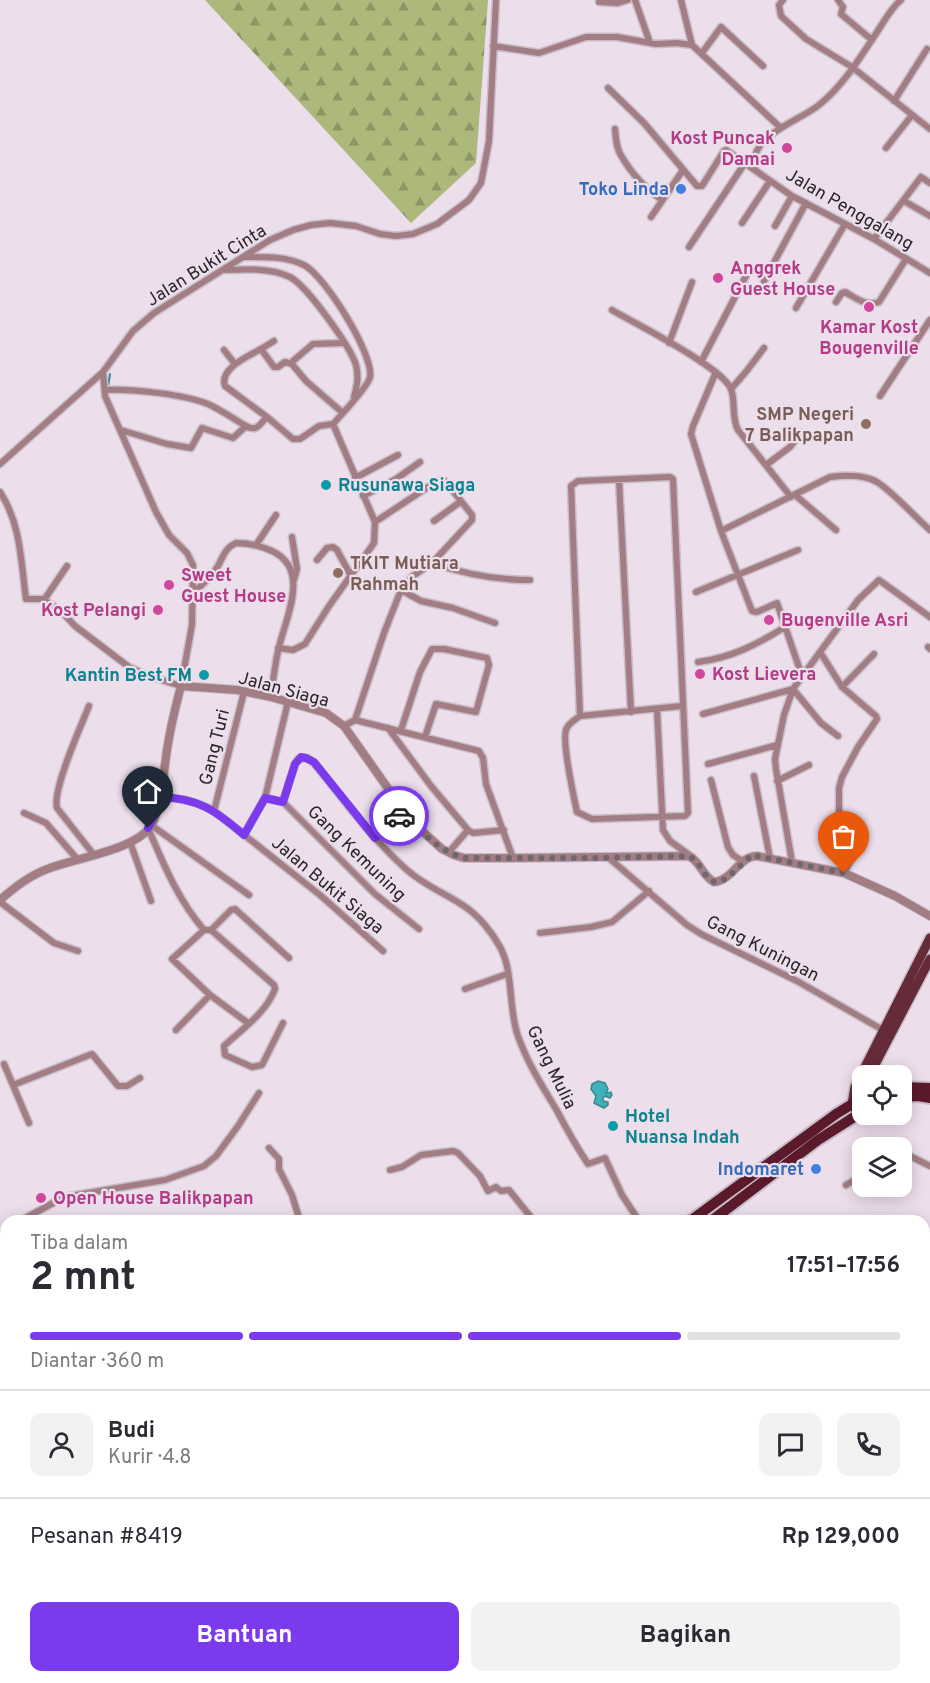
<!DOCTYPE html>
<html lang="id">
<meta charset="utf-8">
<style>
:root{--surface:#fff;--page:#f2f2f3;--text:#2b2b33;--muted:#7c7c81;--line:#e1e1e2;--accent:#7c3aed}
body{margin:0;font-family:Overpass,sans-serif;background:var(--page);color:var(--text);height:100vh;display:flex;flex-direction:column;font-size:22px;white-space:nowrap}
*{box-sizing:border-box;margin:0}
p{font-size:20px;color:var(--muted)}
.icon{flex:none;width:33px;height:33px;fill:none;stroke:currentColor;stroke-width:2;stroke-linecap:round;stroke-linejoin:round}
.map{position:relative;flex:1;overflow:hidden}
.details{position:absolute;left:0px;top:1215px;width:930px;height:468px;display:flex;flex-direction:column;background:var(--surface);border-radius:18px 18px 0 0;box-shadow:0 3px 15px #0003}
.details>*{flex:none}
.tools{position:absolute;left:852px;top:1065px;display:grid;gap:12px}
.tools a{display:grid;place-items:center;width:60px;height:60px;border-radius:12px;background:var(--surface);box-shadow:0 3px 15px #0003;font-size:30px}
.pin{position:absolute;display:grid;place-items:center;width:51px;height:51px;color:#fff;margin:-62px -26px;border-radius:50% 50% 50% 0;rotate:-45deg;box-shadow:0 0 6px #0007}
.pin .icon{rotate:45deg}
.courier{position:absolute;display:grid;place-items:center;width:60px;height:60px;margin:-30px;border:4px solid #7c3aed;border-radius:50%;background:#fff;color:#222;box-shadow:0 2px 8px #0007}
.head em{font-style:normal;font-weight:700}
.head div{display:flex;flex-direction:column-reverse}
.head{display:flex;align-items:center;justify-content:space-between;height:102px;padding:0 30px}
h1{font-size:39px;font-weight:700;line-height:45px}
.bar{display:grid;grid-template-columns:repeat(4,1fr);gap:9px 6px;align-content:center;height:72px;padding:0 30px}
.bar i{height:8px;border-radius:4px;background:var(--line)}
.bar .selected{background:var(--accent)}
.bar p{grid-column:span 4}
.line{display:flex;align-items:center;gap:15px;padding:0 30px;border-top:2px solid var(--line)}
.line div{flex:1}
.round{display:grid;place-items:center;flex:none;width:63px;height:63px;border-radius:12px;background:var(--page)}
.primary-button{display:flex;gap:12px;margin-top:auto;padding:12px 30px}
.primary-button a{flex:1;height:69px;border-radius:12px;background:var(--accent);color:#fff;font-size:24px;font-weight:700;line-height:69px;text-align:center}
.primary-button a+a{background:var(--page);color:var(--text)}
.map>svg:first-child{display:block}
.forest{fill:url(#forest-firs)}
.water{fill:#3eb2ba;stroke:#38888f;stroke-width:1.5}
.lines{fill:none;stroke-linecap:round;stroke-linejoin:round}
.stream{stroke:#38888f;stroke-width:2}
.river{stroke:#3eb2ba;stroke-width:12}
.minor-casing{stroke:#c9bdc8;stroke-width:9}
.tertiary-casing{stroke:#c9bdc8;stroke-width:10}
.primary-casing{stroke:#c9bdc8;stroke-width:12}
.trunk-casing{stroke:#c9bdc8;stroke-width:14}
.minor{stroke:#a27e84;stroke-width:6}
.tertiary{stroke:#a27e84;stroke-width:8}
.primary{stroke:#662b39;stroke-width:9}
.trunk{stroke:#5a1a2c;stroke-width:10}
.done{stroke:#6f666e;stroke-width:6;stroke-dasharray:0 10.8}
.route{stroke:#7c3aed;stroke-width:8}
.hotel-dot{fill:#d1479c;stroke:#ecdeeb;stroke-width:2}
.shop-dot{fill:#3f7fe0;stroke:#ecdeeb;stroke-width:2}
.education-dot{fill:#8d6e63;stroke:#ecdeeb;stroke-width:2}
.culture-dot{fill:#0f9aa8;stroke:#ecdeeb;stroke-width:2}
.labels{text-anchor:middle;stroke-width:4.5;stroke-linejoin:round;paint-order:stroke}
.hotel-label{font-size:18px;font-weight:bold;fill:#b23c85;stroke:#ecdeeb;text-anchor:start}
.shop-label{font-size:18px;font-weight:bold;fill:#366cbe;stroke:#ecdeeb;text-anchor:end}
.street-label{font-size:18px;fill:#2b252a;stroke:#ecdeeb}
.education-label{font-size:18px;font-weight:bold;fill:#785e54;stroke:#ecdeeb;text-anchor:end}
.culture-label{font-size:18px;font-weight:bold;fill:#0d838f;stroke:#ecdeeb;text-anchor:start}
</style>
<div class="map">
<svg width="930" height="1683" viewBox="0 0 930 1683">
<defs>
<pattern id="forest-firs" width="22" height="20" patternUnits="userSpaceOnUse" patternTransform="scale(1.5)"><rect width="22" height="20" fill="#adb87b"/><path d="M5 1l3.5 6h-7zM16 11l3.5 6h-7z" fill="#8d9565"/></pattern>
</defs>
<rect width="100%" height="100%" fill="#ecdeeb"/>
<path class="forest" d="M205,0h283l-12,163 -65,60z"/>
<path class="water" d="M598,1081l7,2 3,6 -2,4 5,-1 1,3 -2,3 -5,-2 -2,2v3l5,1v3l-4,3 -10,-5 2,-7 -5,-7 1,-5z"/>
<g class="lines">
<path class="stream" d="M108,387l2,-13"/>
<path class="river" d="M924,1604l6,-1
M636,1683l1,-6"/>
<g class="minor-casing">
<path id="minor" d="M635,0l15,43
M681,0l11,45
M783,0l-4,5 2,11 25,23 46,28 78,62
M838,0l5,7 -2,7 31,26
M599,2l19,1 10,-3
M493,46l46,7 47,-16h31l39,7 21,-1 15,2 89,83
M702,53l19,-26 42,39
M608,88l36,35 53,63h5l22,-35 2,-1 66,46 82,43 56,34
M894,101l33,-52
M615,129c1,9 1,20 7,28 9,16 25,33 40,43
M886,148l26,-33
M755,169c-8,-33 43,-47 64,-64 25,-20 42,-49 60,-76 6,-9 13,-22 22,-29
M904,201l26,15
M651,217l32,-47
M742,223l28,-42
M775,226l17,-30
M874,239l47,-62 9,6
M689,247l56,-84
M245,257c20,0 40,-1 59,8 20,10 70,89 66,112 -2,10 -29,38 -37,47
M226,270c20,-1 45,-2 64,7 17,9 60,69 66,88 3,12 1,21 -2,32
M764,281l42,-78
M836,302l6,-9 3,-1c11,6 21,15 34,10l27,-43
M796,308l49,-84
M612,310c24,14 110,57 119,79 5,13 0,28 7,41l53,67
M669,343l23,-61
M261,349l13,-8
M224,350l11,14
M701,362l47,-90
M292,364l-7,-2 -7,5h-4l-13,-18c-13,7 -42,20 -36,37l42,31 26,22h7l19,-13 14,-2 42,98
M716,372l-23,54 -2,8 30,97 109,-54c15,-2 34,-3 47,5 16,10 38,35 53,48
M731,389l14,-16 19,-25
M105,390c28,-1 78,4 103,14 13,6 26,15 38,22
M880,396l50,-76
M343,413l-37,-32 -14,-17 1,-3 20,-17 30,-1
M121,430l46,14 24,4 11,-20 31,10 13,-12c11,6 13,-1 21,-9
M0,464l103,-92
M766,465l24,-18 11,-14
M355,478l43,-23
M619,480l12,232
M0,492c21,32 21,70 26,107h16l7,4 11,7 15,16 54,41 20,9 32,10 11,-61 1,-60 -6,-12 -18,-18 -13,-23 -51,-116 -2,-24 30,-41 21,-18 116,-73 23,-10 18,-5 19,-2 26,3 24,8 16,2 17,-2 24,-10 32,-24 12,-17 8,-42 7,-141
M795,495l41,35
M363,496l33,-17 24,-17
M434,521l26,-19
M721,531l31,80 5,1 20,-9 25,73
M292,537l5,32 -3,11
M256,545l20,-30
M317,560l10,-12 6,-1 4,3 14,26
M432,563c32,11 64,17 98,17
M401,590l20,11 32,7 42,15
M193,592c10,-7 18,-15 25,-26 5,-9 7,-18 18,-23 13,0 25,3 36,8 39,18 14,66 7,96 -4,16 -6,34 -8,50
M696,592l102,-42
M44,600l23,-34
M928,647l2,2
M278,648l15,2 12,-6 24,-38 45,-63 1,-21 62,-41h8l27,34v5l-40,43 -19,13 -12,14 -17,43 -29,87
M820,652l22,35 34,29 1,3 -19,28 -16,30 -3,11v33l21,16 -7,19 -9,17
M698,662c33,-4 60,-18 87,-35
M842,687l32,-33
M89,706c-8,20 -37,84 -32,102l37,47
M657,709l6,121 7,11 22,16
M703,714l90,-25 28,34 17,13
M580,716l-9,-230 7,-5 92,-4 3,2 15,334 -3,3 -93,3 -15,-7c-3,-14 -15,-70 -11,-82 2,-7 9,-10 14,-14l102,-10
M344,726l11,-6 124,31 4,7 3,26 27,74
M388,728l43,58 37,44 5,3 31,-3
M401,730l19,-58 12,-23h12l43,9 2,7 -13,47 -40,-8 -11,33
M708,764l69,-19
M754,776l16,82
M711,780l17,67 5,8 11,7
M777,781l32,-16
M159,797c21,1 37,4 55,14l106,84 63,56
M265,798l18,4 92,92 44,35
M283,802l12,-38 3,-5 9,-1 7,5c30,36 57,75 93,107 18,16 38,23 57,36 14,9 28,26 36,41 14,25 8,62 18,89 9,26 24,50 38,73 10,19 20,37 32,55l17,-6 17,37 17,26
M214,811l30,-119
M24,813l22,10 32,37
M151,825l98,70
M148,828c16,37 30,72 56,102h7l63,55 1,4c-9,24 -33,40 -51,57l1,9 27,12 10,-2 21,-42
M244,835l21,-37 23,-96
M375,838l29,-27
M130,842l21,59
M449,852l19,-22
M609,858l78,67 14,9 96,47 86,49
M792,862l-16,-93 -1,-10 9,-44 9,-26 65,-89 21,-20 51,37
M0,902l54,41 24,8
M204,930l-32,29 38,36 38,28
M211,930l20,-20 4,-1 54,49
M540,933l51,-6 21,-5 37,-31
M465,989l42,-15
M176,1030l34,-35
M4,1064l25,59
M13,1085l79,-31 26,32h9l13,-8
M269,1148l10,11v10l13,26 8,26
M889,1148h3
M902,1152l28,14
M390,1170l12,-3 19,-12 32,-4 5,2 22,23 8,15 8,-4 5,4 8,-1 25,31
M846,1185l16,-9
M20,1221l44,-24 101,-17 39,-14 12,-10 22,-30 21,-33
M0,1235l6,-5
M924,1258l6,5
M0,1304l6,-2
M924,1498l6,-1
M0,1544l6,-11
M0,1598l6,1
M0,1644l6,-4
M0,1668l10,15
M206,1677l5,6
M241,1677l3,6
M476,1683v-6
M602,1683l7,-6"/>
</g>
<g class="tertiary-casing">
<path id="tertiary" d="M0,900c15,-13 30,-25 50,-32 26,-10 85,-18 101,-42 11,-17 13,-61 17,-82 3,-19 8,-39 13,-58l56,4 34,7 55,16 18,13 67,95 31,28 12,6 10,3h49l175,-2c12,4 14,20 26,26 19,-2 25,-26 43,-26l87,17 51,23 35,20"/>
</g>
<g class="primary-casing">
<path id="primary" d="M869,1076l61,-117
M855,1109l-3,-5 3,-17 75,-149"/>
</g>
<g class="trunk-casing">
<path id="trunk" d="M871,1069l2,7
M902,1087l28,1
M902,1097l16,-1 12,2
M690,1221l146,-107 26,-16
M711,1221l107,-81 44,-28
M138,1683l7,-6
M159,1683l6,-6"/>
</g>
<use href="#minor" class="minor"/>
<use href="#tertiary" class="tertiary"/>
<use href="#primary" class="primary"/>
<use href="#trunk" class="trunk"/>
</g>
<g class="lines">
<path class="done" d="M399,816l5,-5c15,20 35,40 60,47h129l95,-2c12,4 14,20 26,26l12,-3 26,-24 92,18"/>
<path class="route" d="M148,828l8,-16 3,-15c39,1 56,13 85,38l21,-37 18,4 12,-38 6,-7 5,1 8,4 61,76 24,-22"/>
</g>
<g class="hotel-dot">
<circle cx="787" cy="148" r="6"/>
<circle cx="718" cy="278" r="6"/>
<circle cx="869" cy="307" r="6"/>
<circle cx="169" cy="585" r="6"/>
<circle cx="158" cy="610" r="6"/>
<circle cx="769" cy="620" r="6"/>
<circle cx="700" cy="674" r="6"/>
<circle cx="41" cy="1198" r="6"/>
</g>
<g class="shop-dot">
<circle cx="681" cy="189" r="6"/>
<circle cx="816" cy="1169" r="6"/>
</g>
<g class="education-dot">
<circle cx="866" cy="424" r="6"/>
<circle cx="338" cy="573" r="6"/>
</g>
<g class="culture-dot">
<circle cx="326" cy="485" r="6"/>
<circle cx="204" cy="675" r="6"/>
<circle cx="613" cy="1126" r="6"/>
</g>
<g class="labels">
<g class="hotel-label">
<text x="775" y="144" text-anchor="end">Kost Puncak<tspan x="775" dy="21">Damai</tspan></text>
<text x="730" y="274">Anggrek<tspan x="730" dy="21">Guest House</tspan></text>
<text x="869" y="333" text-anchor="middle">Kamar Kost<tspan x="869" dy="21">Bougenville</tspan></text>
<text x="181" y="581">Sweet<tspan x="181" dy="21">Guest House</tspan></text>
<text x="146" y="616" text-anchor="end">Kost Pelangi</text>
<text x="781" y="626">Bugenville Asri</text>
<text x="712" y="680">Kost Lievera</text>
<text x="53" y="1204">Open House Balikpapan</text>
</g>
<g class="shop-label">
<text x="669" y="195">Toko Linda</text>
<text x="804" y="1175">Indomaret</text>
</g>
<g class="street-label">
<text transform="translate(850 209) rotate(30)" y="6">Jalan Penggalang</text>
<text transform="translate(206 265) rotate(-32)" y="6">Jalan Bukit Cinta</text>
<text transform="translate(284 689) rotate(15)" y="6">Jalan Siaga</text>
<text transform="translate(214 747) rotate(-76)" y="6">Gang Turi</text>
<text transform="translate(357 853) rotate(44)" y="6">Gang Kemuning</text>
<text transform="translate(328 885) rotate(40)" y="6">Jalan Bukit Siaga</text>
<text transform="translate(763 948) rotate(27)" y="6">Gang Kuningan</text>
<text transform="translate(552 1067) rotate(64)" y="6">Gang Mulia</text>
</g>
<g class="education-label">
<text x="854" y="420">SMP Negeri<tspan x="854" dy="21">7 Balikpapan</tspan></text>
<text x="350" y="569" text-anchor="start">TKIT Mutiara<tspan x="350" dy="21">Rahmah</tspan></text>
</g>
<g class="culture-label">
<text x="338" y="491">Rusunawa Siaga</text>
<text x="192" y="681" text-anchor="end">Kantin Best FM</text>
<text x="625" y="1122">Hotel<tspan x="625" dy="21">Nuansa Indah</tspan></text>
</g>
</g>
</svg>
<div class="tools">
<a><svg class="icon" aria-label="locate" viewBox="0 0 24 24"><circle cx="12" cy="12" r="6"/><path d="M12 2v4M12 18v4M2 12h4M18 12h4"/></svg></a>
<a><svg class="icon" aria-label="layers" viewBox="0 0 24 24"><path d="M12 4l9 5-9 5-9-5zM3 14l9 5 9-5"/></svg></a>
</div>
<div class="pin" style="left:844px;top:873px;background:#ea580c"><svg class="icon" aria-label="bag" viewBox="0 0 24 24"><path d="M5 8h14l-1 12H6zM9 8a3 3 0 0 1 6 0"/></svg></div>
<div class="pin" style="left:148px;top:828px;background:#1f2937"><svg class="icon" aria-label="home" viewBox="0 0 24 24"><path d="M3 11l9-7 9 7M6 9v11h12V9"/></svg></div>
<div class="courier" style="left:399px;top:816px"><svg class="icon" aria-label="car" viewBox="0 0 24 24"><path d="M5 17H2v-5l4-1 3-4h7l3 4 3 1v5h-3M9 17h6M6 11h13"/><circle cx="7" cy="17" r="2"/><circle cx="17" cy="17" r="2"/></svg></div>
<section class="details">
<div class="head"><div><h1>2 mnt</h1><p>Tiba dalam</p></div><em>17:51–17:56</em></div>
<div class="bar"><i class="selected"></i><i class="selected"></i><i class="selected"></i><i></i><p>Diantar · 360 m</p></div>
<div class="line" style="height:108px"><a class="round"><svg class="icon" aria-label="person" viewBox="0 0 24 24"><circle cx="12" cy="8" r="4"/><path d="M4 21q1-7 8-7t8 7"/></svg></a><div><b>Budi</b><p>Kurir · 4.8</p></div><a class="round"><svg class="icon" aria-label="chat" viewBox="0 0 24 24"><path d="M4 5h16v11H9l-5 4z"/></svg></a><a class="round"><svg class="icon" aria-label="phone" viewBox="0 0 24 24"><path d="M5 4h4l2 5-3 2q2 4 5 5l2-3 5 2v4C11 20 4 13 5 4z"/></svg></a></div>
<div class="line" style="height:78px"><div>Pesanan #8419</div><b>Rp 129,000</b></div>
<div class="primary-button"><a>Bantuan</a><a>Bagikan</a></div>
</section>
</div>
